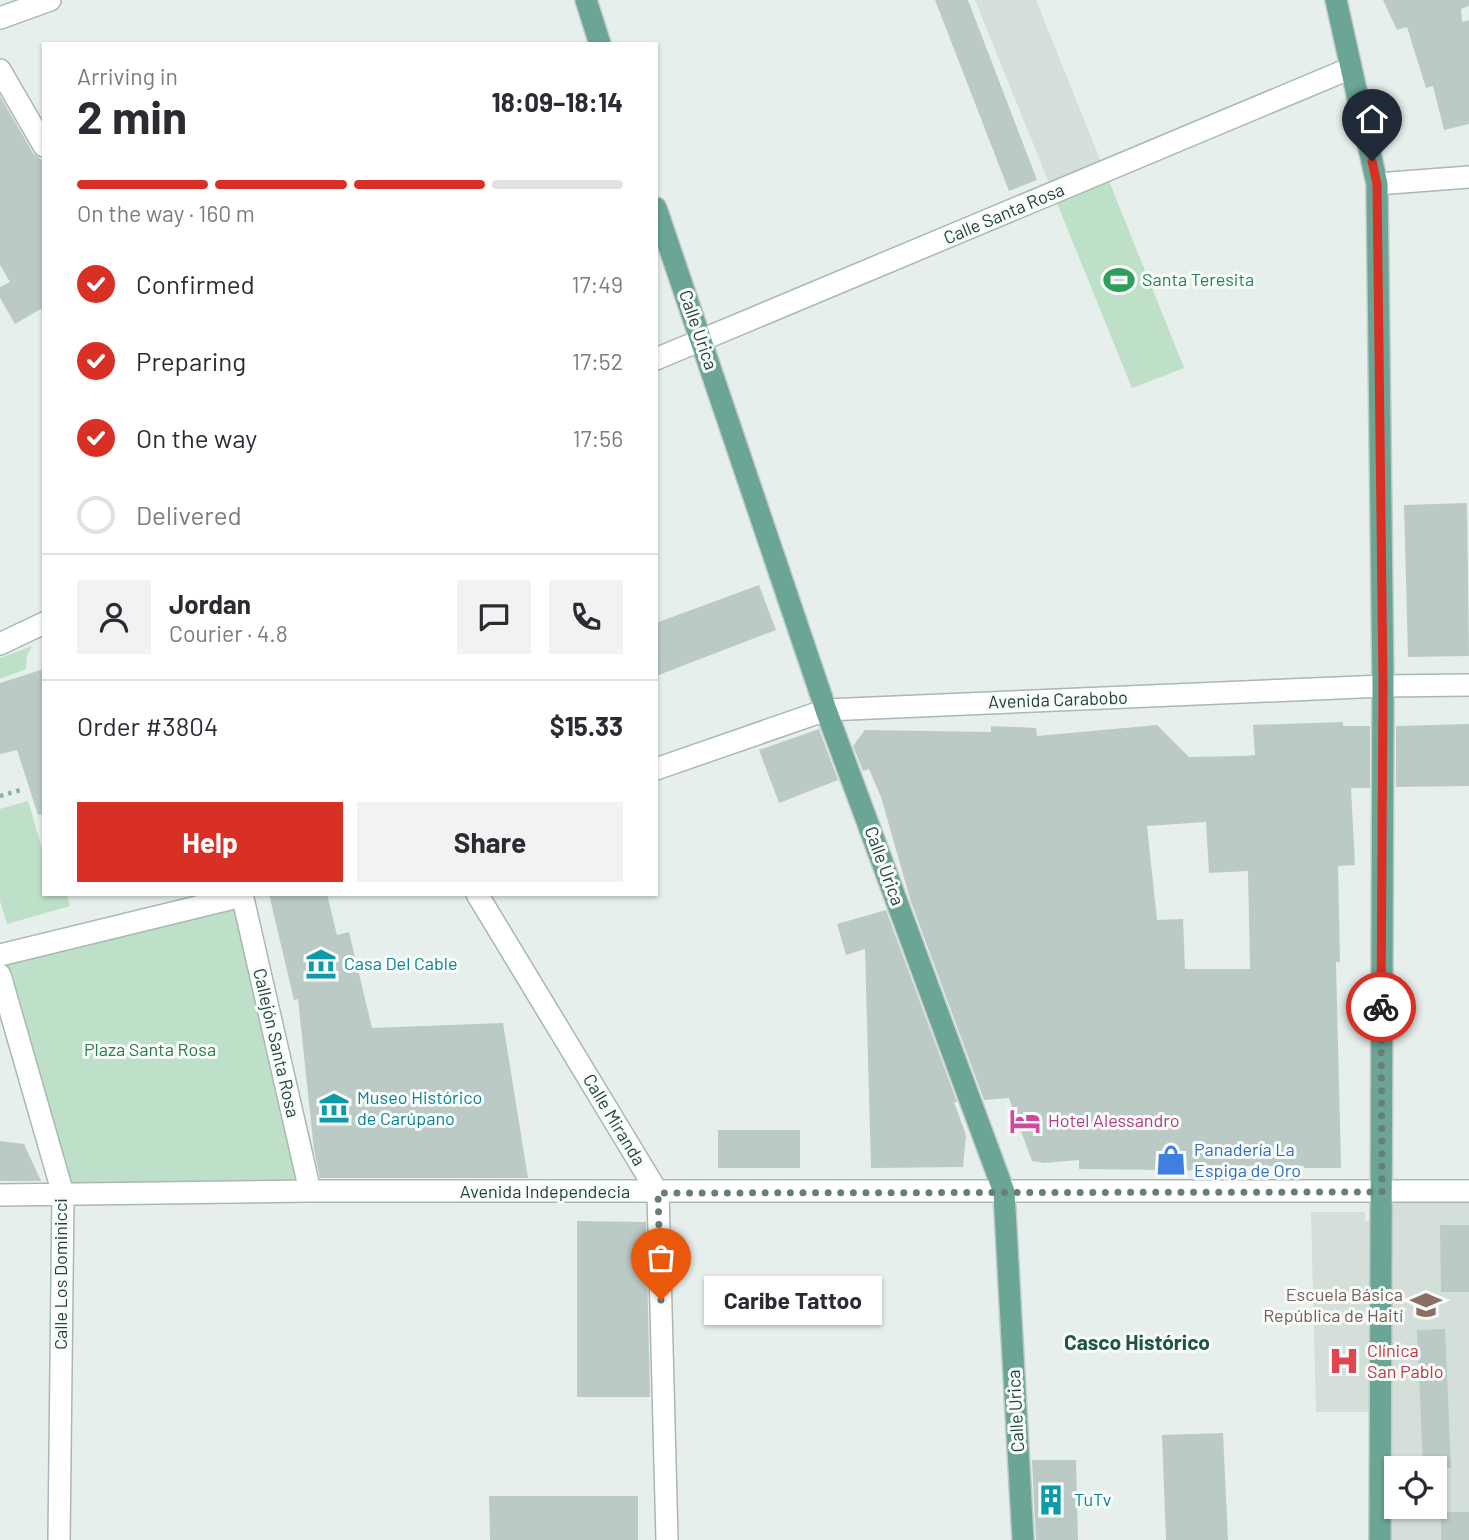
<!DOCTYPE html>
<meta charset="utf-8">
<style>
:root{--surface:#fff;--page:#f2f2f3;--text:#2b2b33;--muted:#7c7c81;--line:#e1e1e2;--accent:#d93025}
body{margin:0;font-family:Barlow,sans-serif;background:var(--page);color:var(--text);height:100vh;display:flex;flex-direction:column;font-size:26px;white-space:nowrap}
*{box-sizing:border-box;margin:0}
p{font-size:23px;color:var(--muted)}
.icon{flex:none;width:38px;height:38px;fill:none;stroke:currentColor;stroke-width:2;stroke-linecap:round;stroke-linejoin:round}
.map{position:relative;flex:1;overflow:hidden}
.sheet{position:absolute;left:42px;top:42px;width:616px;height:854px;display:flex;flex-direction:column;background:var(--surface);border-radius:0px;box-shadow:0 2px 5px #0004}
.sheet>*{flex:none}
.fabs{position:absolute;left:1384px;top:1456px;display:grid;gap:14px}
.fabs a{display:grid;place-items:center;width:63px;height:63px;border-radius:0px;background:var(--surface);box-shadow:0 2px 5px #0004;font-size:35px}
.pin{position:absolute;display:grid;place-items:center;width:60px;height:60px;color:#fff;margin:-72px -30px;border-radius:50% 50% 50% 0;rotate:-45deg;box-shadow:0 0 7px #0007}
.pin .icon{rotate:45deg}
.courier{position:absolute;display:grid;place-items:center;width:70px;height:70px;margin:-35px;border:5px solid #d93025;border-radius:50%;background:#fff;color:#222;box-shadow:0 2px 9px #0007}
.bubble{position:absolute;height:49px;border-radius:0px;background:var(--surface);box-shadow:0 2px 5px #0004;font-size:23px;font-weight:700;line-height:49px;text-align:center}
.head em{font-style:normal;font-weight:700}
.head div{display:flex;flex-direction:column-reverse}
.head{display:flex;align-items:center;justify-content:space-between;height:119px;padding:0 35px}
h1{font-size:46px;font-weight:700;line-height:52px}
.bar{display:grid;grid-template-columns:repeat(4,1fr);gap:10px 7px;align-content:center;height:84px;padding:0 35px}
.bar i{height:9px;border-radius:5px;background:var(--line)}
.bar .current{background:var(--accent)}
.bar p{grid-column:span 4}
.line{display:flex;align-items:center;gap:18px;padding:0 35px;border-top:2px solid var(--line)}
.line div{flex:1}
.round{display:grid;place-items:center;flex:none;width:74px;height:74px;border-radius:0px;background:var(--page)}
ol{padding:0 35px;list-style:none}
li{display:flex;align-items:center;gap:21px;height:77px}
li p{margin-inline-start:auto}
li .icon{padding:7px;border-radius:50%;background:var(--accent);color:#fff;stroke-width:4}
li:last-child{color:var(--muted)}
li i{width:38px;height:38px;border:4px solid var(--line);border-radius:50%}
.cta{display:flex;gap:14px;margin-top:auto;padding:14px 35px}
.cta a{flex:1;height:80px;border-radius:0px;background:var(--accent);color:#fff;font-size:28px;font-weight:700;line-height:80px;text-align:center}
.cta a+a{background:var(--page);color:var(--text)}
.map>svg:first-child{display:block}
.built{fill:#d4dfda;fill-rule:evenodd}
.green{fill:#bfe0c8}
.building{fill:#bbcac4;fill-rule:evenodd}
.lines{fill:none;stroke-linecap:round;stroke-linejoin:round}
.minor-casing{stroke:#a8b8b2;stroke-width:24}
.major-casing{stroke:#c2cac8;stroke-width:24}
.path{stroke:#86b3a5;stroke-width:4.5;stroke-dasharray:3.5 5;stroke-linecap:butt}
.minor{stroke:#fff;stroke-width:21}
.major{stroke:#6aa596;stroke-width:21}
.done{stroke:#687f78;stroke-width:7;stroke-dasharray:0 12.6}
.route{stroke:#d93025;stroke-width:9}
.labels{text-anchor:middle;stroke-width:6;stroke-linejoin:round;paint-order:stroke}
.street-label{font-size:18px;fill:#24423a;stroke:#f7fbf9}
.leisure-label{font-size:18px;fill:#27864d;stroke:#f7fbf9;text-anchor:start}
.culture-label{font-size:18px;fill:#0d838f;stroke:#f7fbf9;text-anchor:start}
.park-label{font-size:18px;fill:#2d7a4b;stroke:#f7fbf9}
.hotel-label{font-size:18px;fill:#b23c85;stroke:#f7fbf9;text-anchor:start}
.shop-label{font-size:18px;fill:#366cbe;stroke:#f7fbf9;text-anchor:start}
.education-label{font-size:18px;fill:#785e54;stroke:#f7fbf9;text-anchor:end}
.health-label{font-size:18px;fill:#be3a42;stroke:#f7fbf9;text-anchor:start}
.quarter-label{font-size:21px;font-weight:bold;fill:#1f5548;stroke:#f7fbf9}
</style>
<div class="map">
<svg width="1469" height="1540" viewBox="0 0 1469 1540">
<rect width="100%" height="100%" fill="#e6efeb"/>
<path class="built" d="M975,0h61l148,368 -52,20z
M1469,1191v349h-86l-1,-348zM1396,1468h39v39h-39z
M1311,1212h54v9h6l4,191h-59z"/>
<path class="green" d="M1105,171l79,197 -52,20 -79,-195z
M32,646l-5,10 -1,13 -26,10v-21z
M28,801l16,54v39h23l3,12 -63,18 -7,-23v-92z
M242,896l68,295 -247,3 -63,-239z"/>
<path class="building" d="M935,0h33l69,180 -28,11z
M1383,0h86v6l-8,3 1,13 7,-2v104l-25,6 -11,-44 -7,2 -19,-61 -10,3z
M0,96l33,57 11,9v145l-29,17 -15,-26v-11l10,-5 -10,-17z
M1467,503l2,153 -61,1 -4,-152z
M759,585l17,45 -120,46v-53z
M44,669v145l-6,1 -21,-65 -17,4v-71z
M1343,722v4h27v62h-19l4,77 -17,1 2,96h-4l5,206h-37v-2h-57v5l-168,-2v-9l-35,3 -12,-2 -23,-63 -25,2 -73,-198 -30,-105 -12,-28 -6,2 -10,-25 12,-16 126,2v-6l45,2 1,8 120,-11 32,32 55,-1 11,-1 -2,-30zM1206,822l3,51 39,-2 2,98h-65l-2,-50 -26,1 -10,-94z
M1469,724v62l-73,1v-61z
M819,729l19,51 -59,23 -20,-53z
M269,894h58l10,41 12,-3 23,96 131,-5 25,155h-208l-6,-28 -16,-151 -4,1z
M886,910l71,192h-3l12,33 -3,32 -92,1 -6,-219 -19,6 -9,-31z
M718,1130h82v38h-82z
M0,1141l24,3 17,37h-41z
M577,1221l69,1 4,175h-73z
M1440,1225h29v67h-28z
M1445,1329l6,139h-28l-6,-138z
M1223,1433l5,107h-62l-4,-105z
M1032,1460h44l2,80h-42z
M489,1496h149v44h-148z
M1441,1512h28v28h-28z"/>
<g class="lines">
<g class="minor-casing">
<path id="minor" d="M0,18l50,-18
M0,70l44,76
M1377,184l92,-7
M656,359l695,-291
M0,644l44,-21
M656,769l170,-59 557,-24 86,-1
M242,894l68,297
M477,894l181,299 9,347
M0,955l242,-59
M0,975l63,219 -4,346
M0,1195l310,-4h1159"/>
</g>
<g class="major-casing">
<path id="major" d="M586,0l14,44
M1336,0l41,184 6,502 -3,854
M656,208l170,502 178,482 19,348"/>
</g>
<path class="path" d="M0,796l24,-7"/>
<use href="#minor" class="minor"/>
<use href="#major" class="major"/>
</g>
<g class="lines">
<path class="done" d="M661,1300l-3,-107 724,-1 -1,-185"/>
<path class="route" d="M1372,161l5,23 6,502 -2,321"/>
</g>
<defs>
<g id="stadium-bare" transform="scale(2.415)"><path d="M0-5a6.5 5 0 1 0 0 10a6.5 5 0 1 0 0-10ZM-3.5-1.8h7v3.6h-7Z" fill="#2e9e5b" stroke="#f7fbf9" stroke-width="2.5" paint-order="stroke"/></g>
<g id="museum-bare" transform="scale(2.415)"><path d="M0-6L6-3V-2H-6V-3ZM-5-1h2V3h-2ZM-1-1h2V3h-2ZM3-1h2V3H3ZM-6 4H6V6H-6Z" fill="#0f9aa8" stroke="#f7fbf9" stroke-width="2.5" paint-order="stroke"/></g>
<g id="hotel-bare" transform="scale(2.415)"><path d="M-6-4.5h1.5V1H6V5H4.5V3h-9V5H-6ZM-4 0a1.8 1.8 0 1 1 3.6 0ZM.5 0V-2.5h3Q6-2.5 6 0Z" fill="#d1479c" stroke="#f7fbf9" stroke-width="2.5" paint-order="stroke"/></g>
<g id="shop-bare" transform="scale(2.415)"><path d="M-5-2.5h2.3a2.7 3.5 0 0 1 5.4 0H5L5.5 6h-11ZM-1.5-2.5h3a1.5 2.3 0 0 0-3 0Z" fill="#3f7fe0" stroke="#f7fbf9" stroke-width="2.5" paint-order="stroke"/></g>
<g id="school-bare" transform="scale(2.415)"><path d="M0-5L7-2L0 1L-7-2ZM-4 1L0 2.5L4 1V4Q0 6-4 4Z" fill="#8d6e63" stroke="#f7fbf9" stroke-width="2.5" paint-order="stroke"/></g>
<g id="hospital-bare" transform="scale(2.415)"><path d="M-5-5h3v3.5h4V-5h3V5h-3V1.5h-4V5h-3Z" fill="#e0444e" stroke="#f7fbf9" stroke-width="2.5" paint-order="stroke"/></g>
<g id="building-bare" transform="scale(2.415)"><path d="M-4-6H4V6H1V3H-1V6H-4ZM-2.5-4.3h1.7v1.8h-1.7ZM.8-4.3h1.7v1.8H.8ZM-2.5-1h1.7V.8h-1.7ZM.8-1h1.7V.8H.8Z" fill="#0f9aa8" stroke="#f7fbf9" stroke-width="2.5" paint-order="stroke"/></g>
</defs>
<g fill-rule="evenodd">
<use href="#stadium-bare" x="1119" y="280"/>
<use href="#museum-bare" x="321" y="964"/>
<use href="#museum-bare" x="334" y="1108"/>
<use href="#hotel-bare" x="1025" y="1121"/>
<use href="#shop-bare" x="1171" y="1160"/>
<use href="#school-bare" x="1426" y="1305"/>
<use href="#hospital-bare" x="1344" y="1361"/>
<use href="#building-bare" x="1051" y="1500"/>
</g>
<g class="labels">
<g class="street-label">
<text transform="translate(1004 214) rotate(-23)" y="6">Calle Santa Rosa</text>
<text transform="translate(698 330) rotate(71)" y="6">Calle Urica</text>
<text transform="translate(1058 700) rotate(-2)" y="6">Avenida Carabobo</text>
<text transform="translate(884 866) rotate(70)" y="6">Calle Urica</text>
<text transform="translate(276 1043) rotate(77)" y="6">Callejón Santa Rosa</text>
<text transform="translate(614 1120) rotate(59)" y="6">Calle Miranda</text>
<text x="545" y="1198">Avenida Independecia</text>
<text transform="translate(61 1274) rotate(-90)" y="6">Calle Los Dominicci</text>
<text transform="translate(1016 1411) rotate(-93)" y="6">Calle Urica</text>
</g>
<g class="leisure-label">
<text x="1142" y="286">Santa Teresita</text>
</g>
<g class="culture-label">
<text x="344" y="970">Casa Del Cable</text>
<text x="357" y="1104">Museo Histórico<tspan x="357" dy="21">de Carúpano</tspan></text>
<text x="1074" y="1506">TuTv</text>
</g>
<g class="park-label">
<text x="150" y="1056">Plaza Santa Rosa</text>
</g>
<g class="hotel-label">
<text x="1048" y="1127">Hotel Alessandro</text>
</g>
<g class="shop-label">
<text x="1194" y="1156">Panadería La<tspan x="1194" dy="21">Espiga de Oro</tspan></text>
</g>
<g class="education-label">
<text x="1403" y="1301">Escuela Básica<tspan x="1403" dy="21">República de Haití</tspan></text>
</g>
<g class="health-label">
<text x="1367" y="1357">Clínica<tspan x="1367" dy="21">San Pablo</tspan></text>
</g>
<g class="quarter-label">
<text x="1137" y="1350">Casco Histórico</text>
</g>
</g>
</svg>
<div class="fabs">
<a><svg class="icon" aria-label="locate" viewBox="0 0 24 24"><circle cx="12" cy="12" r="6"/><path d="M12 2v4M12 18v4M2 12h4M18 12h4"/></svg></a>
</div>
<div class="pin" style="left:661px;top:1300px;background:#ea580c"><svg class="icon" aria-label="bag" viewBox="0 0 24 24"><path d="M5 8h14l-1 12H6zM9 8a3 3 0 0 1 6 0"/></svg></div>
<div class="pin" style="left:1372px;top:161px;background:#1f2937"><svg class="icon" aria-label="home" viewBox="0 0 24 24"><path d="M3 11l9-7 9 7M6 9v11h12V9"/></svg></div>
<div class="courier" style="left:1381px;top:1007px"><svg class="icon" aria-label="bike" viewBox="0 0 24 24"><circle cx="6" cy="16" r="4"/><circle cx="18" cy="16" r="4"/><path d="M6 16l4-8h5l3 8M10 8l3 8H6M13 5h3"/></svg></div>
<div class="bubble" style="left:704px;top:1276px;width:178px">Caribe Tattoo</div>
<section class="sheet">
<div class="head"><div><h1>2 min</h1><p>Arriving in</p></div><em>18:09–18:14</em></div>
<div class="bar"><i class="current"></i><i class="current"></i><i class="current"></i><i></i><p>On the way · 160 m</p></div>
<ol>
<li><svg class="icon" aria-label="check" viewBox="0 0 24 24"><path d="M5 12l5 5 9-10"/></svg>Confirmed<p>17:49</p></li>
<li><svg class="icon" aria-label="check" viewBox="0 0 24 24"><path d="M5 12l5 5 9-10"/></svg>Preparing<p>17:52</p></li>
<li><svg class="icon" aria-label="check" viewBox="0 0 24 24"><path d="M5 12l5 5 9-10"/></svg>On the way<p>17:56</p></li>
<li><i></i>Delivered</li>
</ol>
<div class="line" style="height:126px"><a class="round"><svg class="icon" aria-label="person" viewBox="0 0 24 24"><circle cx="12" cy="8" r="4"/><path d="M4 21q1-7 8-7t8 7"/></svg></a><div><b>Jordan</b><p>Courier · 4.8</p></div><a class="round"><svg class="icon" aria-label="chat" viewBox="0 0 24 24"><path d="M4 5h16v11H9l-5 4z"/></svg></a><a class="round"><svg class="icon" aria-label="phone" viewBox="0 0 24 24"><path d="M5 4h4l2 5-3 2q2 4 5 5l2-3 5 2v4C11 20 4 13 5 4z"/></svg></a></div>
<div class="line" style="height:91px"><div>Order #3804</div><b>$15.33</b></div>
<div class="cta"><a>Help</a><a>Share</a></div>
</section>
</div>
